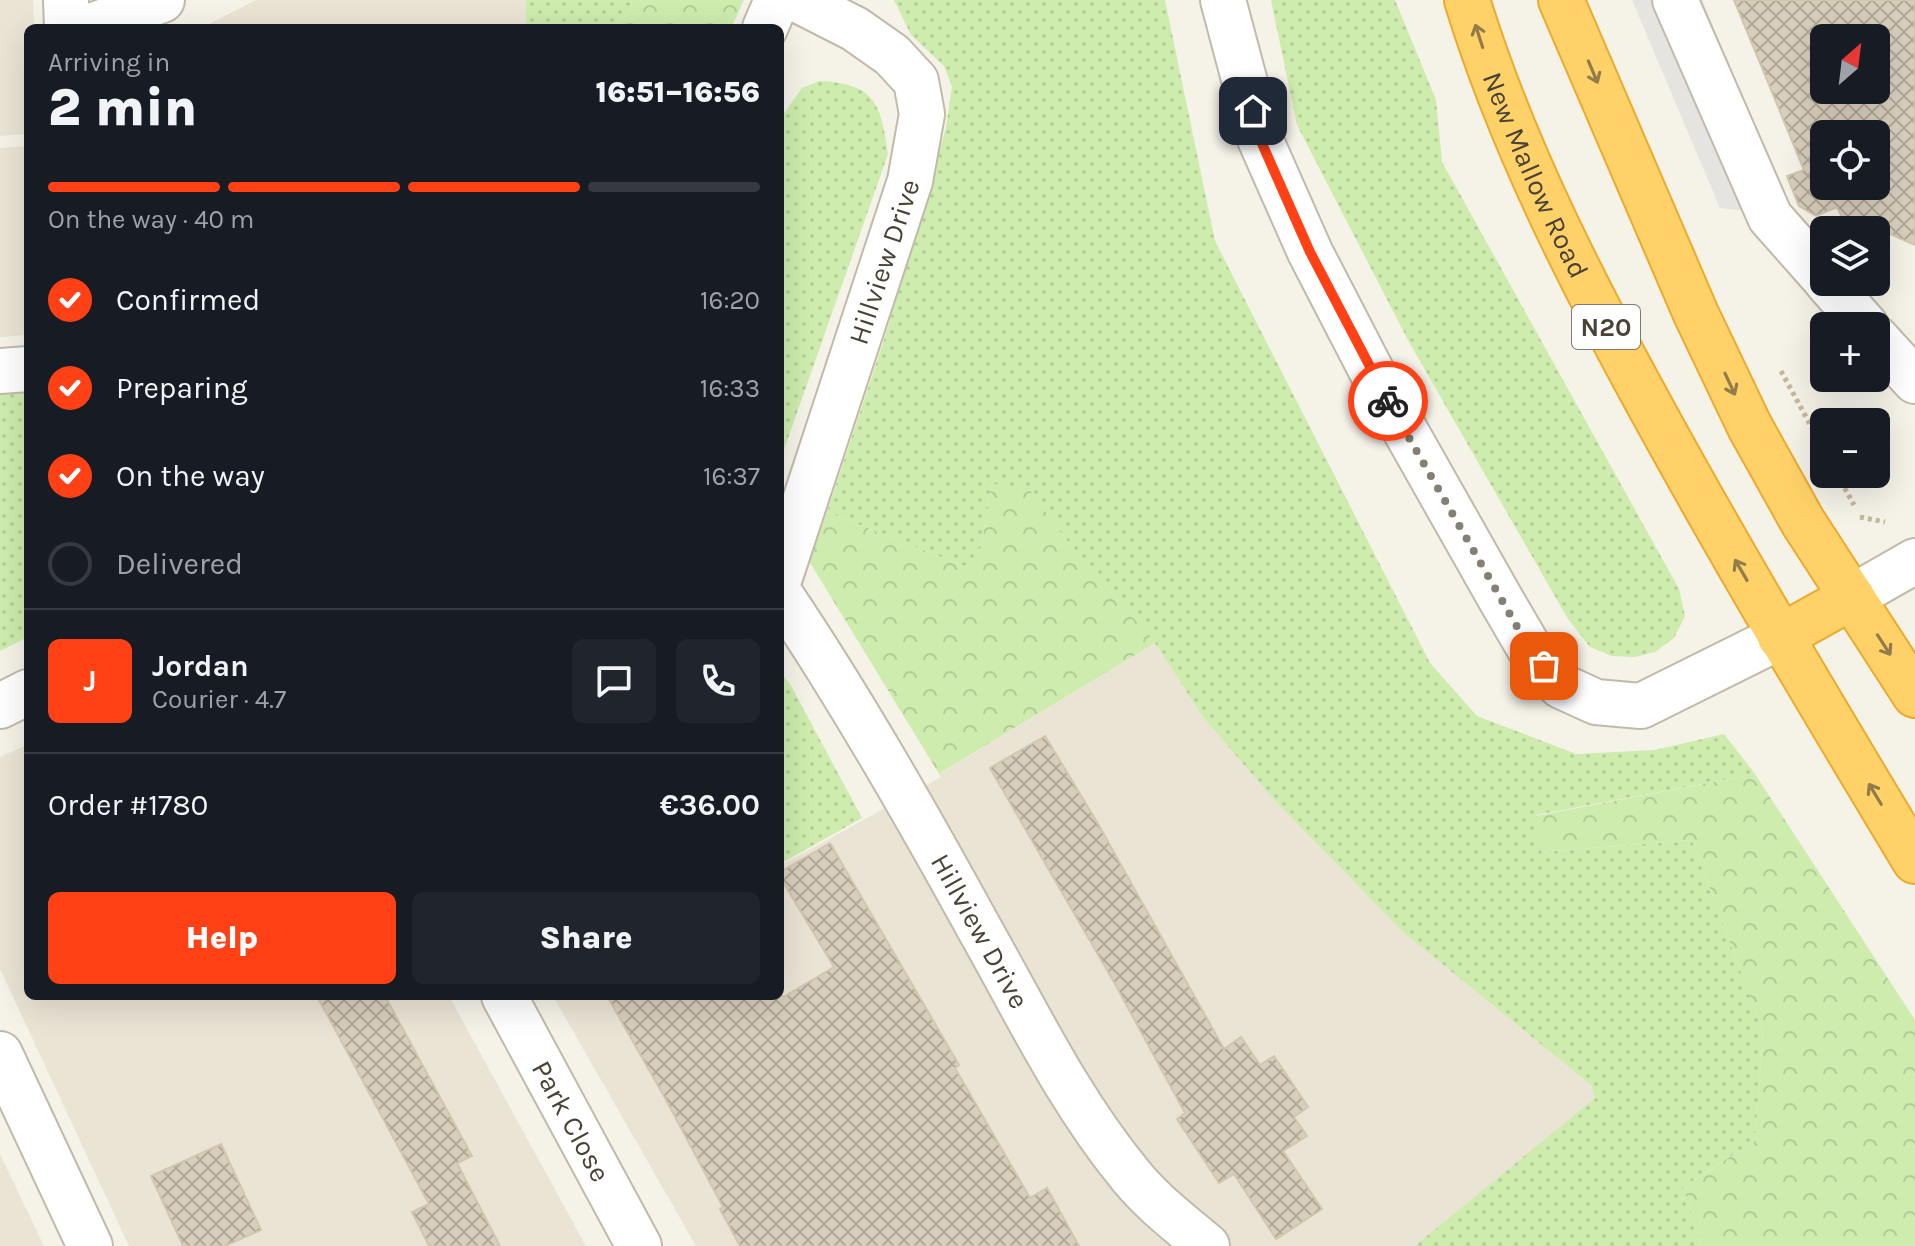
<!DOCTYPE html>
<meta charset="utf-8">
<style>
:root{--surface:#171b24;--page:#20242c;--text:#f1f3f6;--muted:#9ea1a6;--line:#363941;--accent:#ff4115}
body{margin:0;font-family:Karla,sans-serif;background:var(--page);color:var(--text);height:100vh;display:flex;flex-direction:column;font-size:30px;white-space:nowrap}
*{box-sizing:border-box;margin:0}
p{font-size:26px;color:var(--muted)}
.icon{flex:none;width:44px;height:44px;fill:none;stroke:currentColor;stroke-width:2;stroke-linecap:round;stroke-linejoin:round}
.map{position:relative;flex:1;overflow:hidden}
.sheet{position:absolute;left:24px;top:24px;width:760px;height:976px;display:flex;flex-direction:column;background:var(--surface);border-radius:12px;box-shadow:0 8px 32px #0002}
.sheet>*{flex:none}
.needle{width:52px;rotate:28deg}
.tools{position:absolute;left:1810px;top:24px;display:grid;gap:16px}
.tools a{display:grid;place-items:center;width:80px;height:80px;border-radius:12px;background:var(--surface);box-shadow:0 8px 32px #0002;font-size:40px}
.pin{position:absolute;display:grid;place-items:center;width:68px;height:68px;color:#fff;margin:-34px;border-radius:16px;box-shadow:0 4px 12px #0006}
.courier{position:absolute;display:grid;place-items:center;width:80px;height:80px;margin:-40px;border:6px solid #ff4115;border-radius:50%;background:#fff;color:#222;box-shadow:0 2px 10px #0007}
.summary em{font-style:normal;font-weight:800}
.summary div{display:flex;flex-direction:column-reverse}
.summary{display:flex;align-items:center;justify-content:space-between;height:136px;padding:0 24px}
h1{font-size:52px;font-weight:800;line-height:60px}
.bar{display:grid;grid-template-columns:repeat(4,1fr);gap:12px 8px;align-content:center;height:96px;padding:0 24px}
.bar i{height:10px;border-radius:6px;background:var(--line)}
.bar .active{background:var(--accent)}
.bar p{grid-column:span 4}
.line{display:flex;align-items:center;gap:20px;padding:0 24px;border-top:2px solid var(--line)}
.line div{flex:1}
.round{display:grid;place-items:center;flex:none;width:84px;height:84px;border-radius:12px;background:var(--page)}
ol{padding:0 24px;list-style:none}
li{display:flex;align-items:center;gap:24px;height:88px}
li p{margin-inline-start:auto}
li .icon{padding:8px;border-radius:50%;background:var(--accent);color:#fff;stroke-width:4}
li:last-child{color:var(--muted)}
li i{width:44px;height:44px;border:4px solid var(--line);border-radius:50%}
.action{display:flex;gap:16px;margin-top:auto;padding:16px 24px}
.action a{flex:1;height:92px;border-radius:12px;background:var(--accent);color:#fff;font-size:32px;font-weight:800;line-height:92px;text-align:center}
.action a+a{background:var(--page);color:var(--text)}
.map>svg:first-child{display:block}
.residential{fill:#eae4d5}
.grass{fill:url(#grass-dots)}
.forest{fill:url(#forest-crowns)}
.parking{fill:#e6e4e0}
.building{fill:url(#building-cross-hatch);stroke:#d3c6af;stroke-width:2;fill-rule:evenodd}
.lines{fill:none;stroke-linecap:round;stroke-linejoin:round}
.minor-casing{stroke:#c2baa9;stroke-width:48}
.highway-casing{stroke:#eaab2d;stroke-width:48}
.path{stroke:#c4b79a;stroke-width:5;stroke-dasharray:4 4;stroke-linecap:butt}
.minor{stroke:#fff;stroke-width:44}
.highway{stroke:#ffd269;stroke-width:44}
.oneway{stroke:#927c4a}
.done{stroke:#858074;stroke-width:8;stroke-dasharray:0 14.4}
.route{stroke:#ff4115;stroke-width:10}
.labels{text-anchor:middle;stroke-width:7;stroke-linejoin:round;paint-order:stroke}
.shield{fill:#fff;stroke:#807b72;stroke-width:2}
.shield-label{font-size:26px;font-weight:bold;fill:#494236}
.street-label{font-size:28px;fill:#494236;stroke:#fff}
</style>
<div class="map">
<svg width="1915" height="1246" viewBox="0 0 1915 1246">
<defs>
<pattern id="grass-dots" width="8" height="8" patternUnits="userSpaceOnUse" patternTransform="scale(2)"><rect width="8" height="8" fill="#ceecae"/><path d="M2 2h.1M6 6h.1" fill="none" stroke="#b2cc96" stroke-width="1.8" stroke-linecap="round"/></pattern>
<pattern id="forest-crowns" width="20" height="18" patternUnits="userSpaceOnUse" patternTransform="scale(2)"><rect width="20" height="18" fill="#ceecae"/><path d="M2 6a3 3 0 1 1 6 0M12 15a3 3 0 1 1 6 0" fill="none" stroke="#b2cc96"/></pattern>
<pattern id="building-cross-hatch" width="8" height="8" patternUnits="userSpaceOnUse" patternTransform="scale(2)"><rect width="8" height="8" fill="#d8cebc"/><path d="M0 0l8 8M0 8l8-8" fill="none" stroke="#b1a99a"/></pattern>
</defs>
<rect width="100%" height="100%" fill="#f5f2e8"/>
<path class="residential" d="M0,0h33l1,28h-6v106l-28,2z
M256,0h270v27l-325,1z
M28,146v189l-28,2v-189z
M1155,643l48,74 72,84 129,132 187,152 4,13 -172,148h-727l-143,-250h227v-130l161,-89 -2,-3z
M28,744v252h421l137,250h-457l-129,-277v-212z
M0,1154l44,92h-44z"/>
<path class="grass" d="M526,0h105l1,6 -18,22h-88z
M894,0h271l50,241 215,422 47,53 99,38 79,-4 69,-16 31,40 -219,41 6,37 150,-12 71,192 -8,109 -72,46 19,59h-287l180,-148 -4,-13 -187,-152 -129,-132 -72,-84 -48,-74 -90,-105 -37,-49 -36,-5 -11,63 -15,20 -139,-55 56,-169 39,-130 24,-86 6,-40 -8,-21 -33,-31z
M1271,0h124l41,100 6,62 237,427 6,27 -11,22 -19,14 -20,5 -23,-1 -22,-9 -22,-28 -159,-277 -112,-217z
M819,81c56,2 62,23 69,73l-108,307v-342l22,-31z
M28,388v249l-28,14v-261z
M780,672l10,12 72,134 -82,46z"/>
<path class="forest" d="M631,0h113l-13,28h-117l18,-22z
M992,484l36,4 37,50 90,105 -215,130 1,4 -132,-216 18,-49 139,55 15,-20z
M1755,774l160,246v226h-213l-19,-59 72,-46 8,-109 -71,-192 -151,12 -6,-36z"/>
<path class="parking" d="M1632,0h70l76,179 -22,33 -36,-4z"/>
<path class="building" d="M1734,0h181v245l-34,-15h-33l-11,-23 -21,9 -17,-10 -12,-30 17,-6zM1824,38h52v52h-52zM1824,134h52v52h-52z
M1045,736l52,86 127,227 17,-12 19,28 14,-9 34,51 -14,10 13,19 -24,15 39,58 -46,30 -42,-65 -15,9 -42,-64 8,-6 -70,-129 -125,-216z
M830,843l129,222 -4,3 75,130 17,-10 32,58h-339l-20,-37 3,-2 -58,-109 -58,-102h178l49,-29 -54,-90v-5z
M317,996h68l87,160 -15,7 43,83h-71l-17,-34 17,-8z
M221,1144l40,86 -36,16h-42l-32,-70z"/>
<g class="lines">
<g class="minor-casing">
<g id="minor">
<path d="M66,0l1,28"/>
<path d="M1223,0l37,139 50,113 61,118 129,228 28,48 33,40 35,16 45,4 139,-69"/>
<path d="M1675,0l95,217 54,61"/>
<path d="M86,28l76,-28"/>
<path d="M765,28l12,-28"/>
<path d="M1827,282l39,44"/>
<path d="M1876,338l39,43"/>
<path d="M0,371l28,-2"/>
<path id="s1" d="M780,577l130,-396 12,-67 -6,-33 -24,-26 -37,-26 -57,-29"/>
<path id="s2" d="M780,594c72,107 137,221 199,334 48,85 90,173 152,248 22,27 50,48 76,70"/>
<path d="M1852,597l63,-36"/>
<path d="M0,706l28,-14"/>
<path id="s3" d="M504,996l135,250"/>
<path d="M0,1054l90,192"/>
</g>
</g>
<g class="highway-casing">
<g id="highway">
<path id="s4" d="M1467,0c46,150 120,292 195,428 81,147 167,290 253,433"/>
<path d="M1561,0l135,314 54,113 53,95 112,173"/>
<path d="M1780,637l72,-40"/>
</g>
</g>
<path class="path" d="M1781,371l43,79
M1837,474l17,31
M1860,517l25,5"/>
<use href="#minor" class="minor"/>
<use href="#highway" class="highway"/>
</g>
<defs><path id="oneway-shaft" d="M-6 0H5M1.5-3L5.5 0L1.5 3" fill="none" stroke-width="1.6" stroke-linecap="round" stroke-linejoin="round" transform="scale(2)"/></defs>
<g class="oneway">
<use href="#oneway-shaft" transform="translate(1479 36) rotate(-108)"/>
<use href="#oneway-shaft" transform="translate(1593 72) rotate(67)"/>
<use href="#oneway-shaft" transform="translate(1730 384) rotate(65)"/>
<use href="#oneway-shaft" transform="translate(1741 570) rotate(-120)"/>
<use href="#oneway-shaft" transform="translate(1884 645) rotate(57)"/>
<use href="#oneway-shaft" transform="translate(1875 794) rotate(-121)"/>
</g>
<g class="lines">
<path class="done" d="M1388,401l140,245 16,20"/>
<path class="route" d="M1253,111l7,28 50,113 78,149"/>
</g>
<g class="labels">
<rect class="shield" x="1572" y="305" width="68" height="44" rx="6"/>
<g class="shield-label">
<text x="1606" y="336">N20</text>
</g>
<g class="street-label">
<text dy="10" stroke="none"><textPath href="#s4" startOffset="188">New Mallow Road</textPath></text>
<text dy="10" stroke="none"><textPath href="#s1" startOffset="332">Hillview Drive</textPath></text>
<text dy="10" stroke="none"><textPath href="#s2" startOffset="392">Hillview Drive</textPath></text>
<text dy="10" stroke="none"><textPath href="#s3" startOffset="142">Park Close</textPath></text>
</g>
</g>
</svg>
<div class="tools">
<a><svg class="needle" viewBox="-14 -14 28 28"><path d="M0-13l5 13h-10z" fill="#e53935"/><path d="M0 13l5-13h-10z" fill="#9ea1a6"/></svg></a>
<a><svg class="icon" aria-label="locate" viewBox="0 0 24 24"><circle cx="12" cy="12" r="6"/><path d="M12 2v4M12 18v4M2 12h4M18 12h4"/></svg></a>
<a><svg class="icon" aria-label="layers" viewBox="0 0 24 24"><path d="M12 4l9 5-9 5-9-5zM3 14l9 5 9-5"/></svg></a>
<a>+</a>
<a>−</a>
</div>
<div class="pin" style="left:1544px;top:666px;background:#ea580c"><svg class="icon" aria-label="bag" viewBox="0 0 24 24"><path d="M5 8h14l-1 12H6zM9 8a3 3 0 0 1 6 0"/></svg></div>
<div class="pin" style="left:1253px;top:111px;background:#1f2937"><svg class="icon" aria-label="home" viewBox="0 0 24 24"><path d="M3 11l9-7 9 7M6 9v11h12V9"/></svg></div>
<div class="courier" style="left:1388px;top:401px"><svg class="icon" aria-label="bike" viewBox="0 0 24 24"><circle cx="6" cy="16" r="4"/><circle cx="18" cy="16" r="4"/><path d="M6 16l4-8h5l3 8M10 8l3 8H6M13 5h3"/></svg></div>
<section class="sheet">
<div class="summary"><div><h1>2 min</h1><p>Arriving in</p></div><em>16:51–16:56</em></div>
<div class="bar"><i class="active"></i><i class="active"></i><i class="active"></i><i></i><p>On the way · 40 m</p></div>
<ol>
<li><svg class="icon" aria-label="check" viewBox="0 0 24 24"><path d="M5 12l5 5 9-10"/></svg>Confirmed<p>16:20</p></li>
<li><svg class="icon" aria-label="check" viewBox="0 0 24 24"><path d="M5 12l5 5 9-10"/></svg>Preparing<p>16:33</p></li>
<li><svg class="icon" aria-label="check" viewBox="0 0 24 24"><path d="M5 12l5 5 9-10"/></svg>On the way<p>16:37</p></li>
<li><i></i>Delivered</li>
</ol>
<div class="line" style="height:144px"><b class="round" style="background:var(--accent);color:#fff">J</b><div><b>Jordan</b><p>Courier · 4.7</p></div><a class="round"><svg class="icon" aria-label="chat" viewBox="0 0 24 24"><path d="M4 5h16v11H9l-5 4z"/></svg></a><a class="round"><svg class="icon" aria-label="phone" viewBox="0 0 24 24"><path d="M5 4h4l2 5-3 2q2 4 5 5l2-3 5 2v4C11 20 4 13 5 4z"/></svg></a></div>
<div class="line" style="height:104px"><div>Order #1780</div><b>€36.00</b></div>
<div class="action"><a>Help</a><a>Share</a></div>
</section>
</div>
